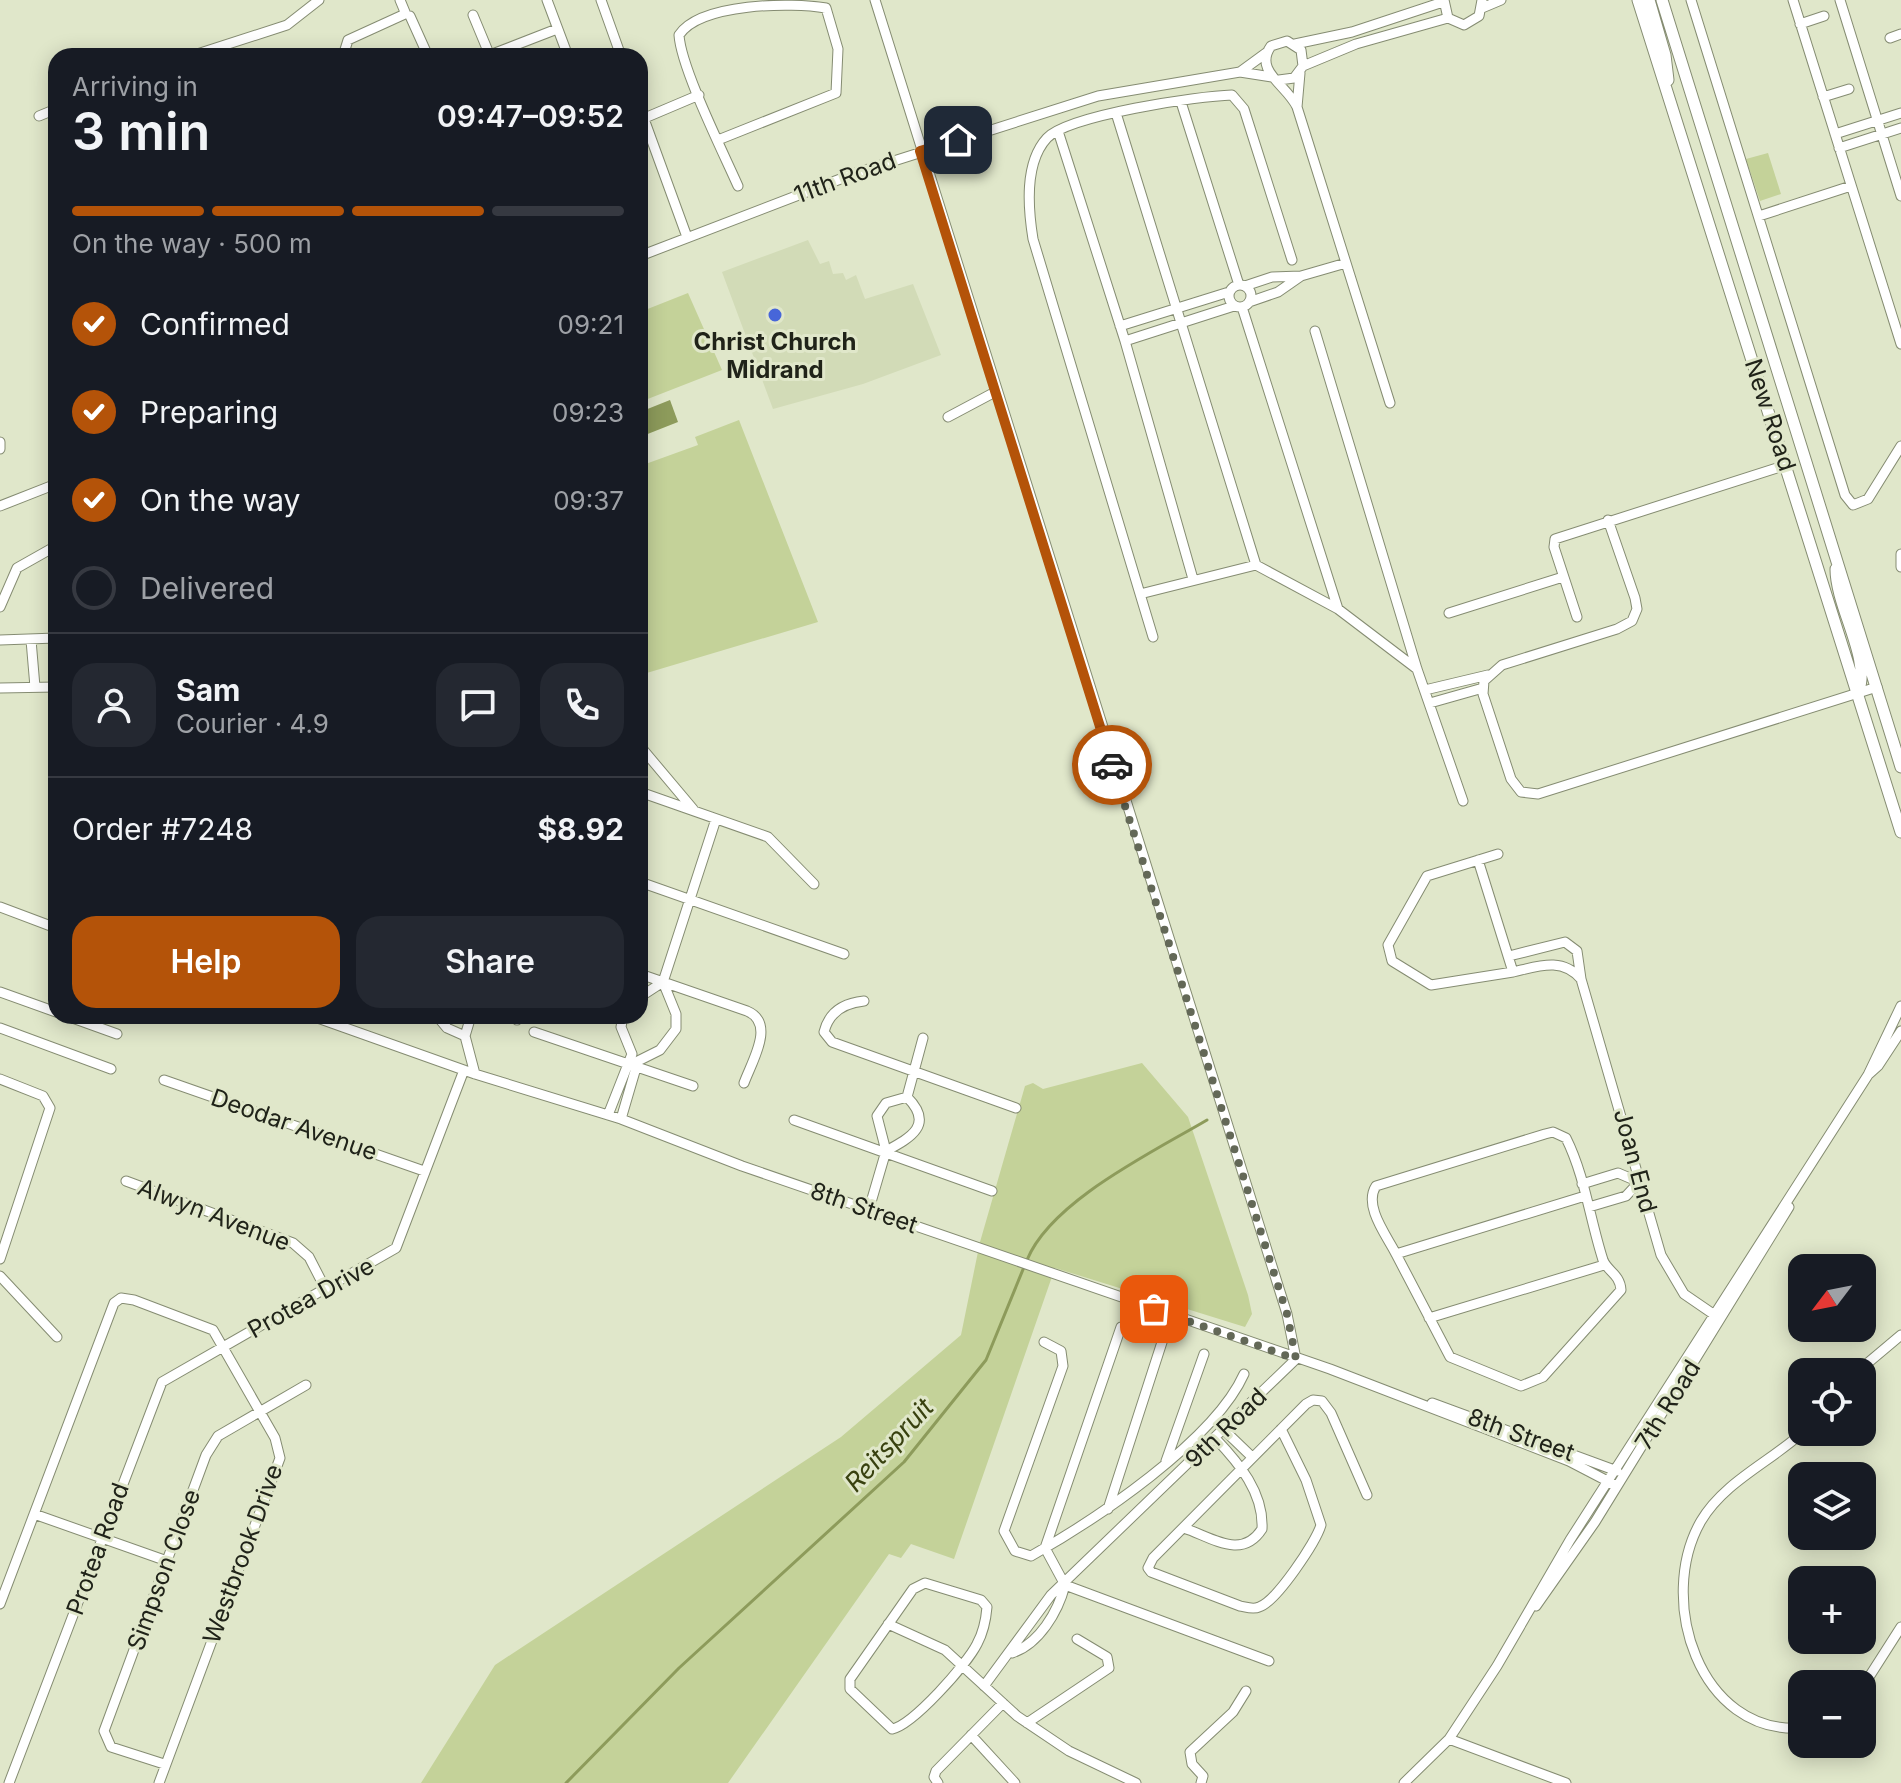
<!DOCTYPE html>
<meta charset="utf-8">
<style>
:root{--surface:#171b24;--page:#242831;--text:#f1f3f6;--muted:#9ea1a6;--line:#363941;--accent:#b45309}
body{margin:0;font-family:Inter,sans-serif;background:var(--page);color:var(--text);height:100vh;display:flex;flex-direction:column;font-size:30px;white-space:nowrap}
*{box-sizing:border-box;margin:0}
p{font-size:26px;color:var(--muted)}
.icon{flex:none;width:44px;height:44px;fill:none;stroke:currentColor;stroke-width:2;stroke-linecap:round;stroke-linejoin:round}
.map{position:relative;flex:1;overflow:hidden}
.panel{position:absolute;left:48px;top:48px;width:600px;height:976px;display:flex;flex-direction:column;background:var(--surface);border-radius:24px;box-shadow:0 4px 20px #0003}
.panel>*{flex:none}
.needle{width:52px;rotate:238deg}
.fabs{position:absolute;left:1788px;top:1254px;display:grid;gap:16px}
.fabs a{display:grid;place-items:center;width:88px;height:88px;border-radius:16px;background:var(--surface);box-shadow:0 4px 20px #0003;font-size:40px}
.pin{position:absolute;display:grid;place-items:center;width:68px;height:68px;color:#fff;margin:-34px;border-radius:16px;box-shadow:0 4px 12px #0006}
.courier{position:absolute;display:grid;place-items:center;width:80px;height:80px;margin:-40px;border:6px solid #b45309;border-radius:50%;background:#fff;color:#222;box-shadow:0 2px 10px #0007}
.head em{font-style:normal;font-weight:600}
.head div{display:flex;flex-direction:column-reverse}
.head{display:flex;align-items:center;justify-content:space-between;height:136px;padding:0 24px}
h1{font-size:52px;font-weight:600;line-height:60px}
.bar{display:grid;grid-template-columns:repeat(4,1fr);gap:12px 8px;align-content:center;height:96px;padding:0 24px}
.bar i{height:10px;border-radius:6px;background:var(--line)}
.bar .active{background:var(--accent)}
.bar p{grid-column:span 4}
.line{display:flex;align-items:center;gap:20px;padding:0 24px;border-top:2px solid var(--line)}
.line div{flex:1}
.round{display:grid;place-items:center;flex:none;width:84px;height:84px;border-radius:24px;background:var(--page)}
ol{padding:0 24px;list-style:none}
li{display:flex;align-items:center;gap:24px;height:88px}
li p{margin-inline-start:auto}
li .icon{padding:8px;border-radius:50%;background:var(--accent);color:#fff;stroke-width:4}
li:last-child{color:var(--muted)}
li i{width:44px;height:44px;border:4px solid var(--line);border-radius:50%}
.cta{display:flex;gap:16px;margin-top:auto;padding:16px 24px}
.cta a{flex:1;height:92px;border-radius:24px;background:var(--accent);color:#fff;font-size:32px;font-weight:600;line-height:92px;text-align:center}
.cta a+a{background:var(--page);color:var(--text)}
.map>svg:first-child{display:block}
.built{fill:#d2dbb7}
.green{fill:#c4d299}
.water{fill:#8d9b5b}
.lines{fill:none;stroke-linecap:round;stroke-linejoin:round}
.stream{stroke:#8d9b5b;stroke-width:3}
.minor-casing{stroke:#858c72;stroke-width:11}
.major-casing{stroke:#858c72;stroke-width:13}
.minor{stroke:#fff;stroke-width:9}
.major{stroke:#fff;stroke-width:11}
.done{stroke:#636857;stroke-width:8;stroke-dasharray:0 14.4}
.route{stroke:#b45309;stroke-width:10}
.poi-dot{fill:#4766d9;stroke:#e0e7ca;stroke-width:3}
.labels{text-anchor:middle;stroke-width:6;stroke-linejoin:round;paint-order:stroke}
.street-label{font-size:24px;fill:#202319;stroke:#e0e7ca}
.poi-label{font-size:24px;font-weight:bold;fill:#202319;stroke:#e0e7ca}
.water-label{font-size:26px;font-style:italic;fill:#38410f;stroke:#e0e7ca}
</style>
<div class="map">
<svg width="1901" height="1783" viewBox="0 0 1901 1783">
<rect width="100%" height="100%" fill="#e0e7ca"/>
<path class="built" d="M808,240l12,24 9,-3 4,13 10,-1 3,7 10,-5 9,24 48,-15 28,71 -78,29 -90,25 -51,-137z"/>
<path class="green" d="M1768,153l13,41 -21,7 -14,-42z
M688,293l34,77 -82,32v-90z
M739,420l79,202 -178,53v-209l58,-21 -3,-8z
M1142,1063l46,54 60,178 4,19 -7,13 -190,-59 -101,291 -43,-15 -10,14 -12,-4 -161,229h-307l74,-118 346,-228 120,-102 19,-93 45,-156 8,-3 10,6z"/>
<path class="water" d="M670,400l8,22 -38,15v-25z"/>
<g class="lines">
<path class="stream" d="M1027,1260c24,-59 126,-108 180,-140
M566,1783l113,-115 225,-206 82,-102 38,-93"/>
<g class="minor-casing">
<path id="minor" d="M400,0l5,12
M547,0l21,56
M601,0l20,56
M875,0l412,1314 9,45 -245,236 -67,91
M1444,0l4,18 16,7 15,-9 3,-16
M1691,0l154,495 8,10 15,-6 33,-53
M1793,0l108,344
M1840,0l61,196
M1482,8l19,-8
M473,15l17,41
M410,16l18,40
M1800,24l24,-8
M1890,38l11,-4
M1295,44l57,-12 91,-30
M490,55l67,-26
M191,56l96,-31 32,-25
M343,56l5,-16 57,-26
M1303,66l53,-22 92,-26
M1240,72l26,-19
M1279,80l15,-2 9,-12 -2,-16 -14,-9 -16,5c-18,25 16,39 26,61l93,296
M1823,97l26,-8
M1181,102l58,183
M1297,107l3,-34
M640,108l47,129
M1116,113l140,452
M39,116l17,-7
M640,120l59,-25
M1058,131l67,210 68,238
M1835,134l66,-21
M718,140l118,-47 2,-44 -12,-41c-34,-6 -126,-5 -147,27 2,33 44,117 59,151
M1839,148l62,-20
M1759,216l92,-30
M640,256l216,-83 242,-77 142,-24 32,5
M1229 296a11 11 0 1 1 22 0a11 11 0 1 1-22 0Z
M1245,286l27,-9 29,-1 45,-13
M1249,302l29,-10 23,-16
M1242,307l96,302
M1120,326l109,-34
M1315,331l102,338 46,132
M1125,341l109,-35
M948,417l47,-25
M0,442v7
M0,506l56,-22
M1608,520l27,78 2,11 -5,12 -15,8 -115,36 -18,16 -1,13 28,85 10,13 17,2 339,-107
M1901,554v13
M1140,594l116,-29 82,44 79,60
M0,607l17,-39 39,-22
M1449,613l114,-36
M1577,617l-23,-70 1,-8 231,-74
M1153,637l-120,-398c-5,-31 -9,-76 14,-101 22,-23 151,-42 185,-43l12,14 48,151
M0,640l56,-2
M31,640l4,47
M0,688l56,-1
M1425,690l63,-15
M1430,703l53,-15
M640,746l53,63
M640,792l128,45 46,47
M1478,860l35,112 -82,13 -39,-24 -4,-16 39,-69 71,-22
M640,882l204,72
M0,907l56,21
M1509,956l56,-14 12,9 4,28 80,276 23,39 35,24
M1513,972c26,-6 49,-15 68,7
M640,974l107,37c29,12 5,50 -3,72
M0,992l56,20
M640,997l23,-15
M864,1001c-20,2 -35,11 -40,31l8,10 184,66
M67,1016l50,18
M312,1016l163,58 146,45 121,47 588,203 239,92 48,25
M437,1016l10,12 18,8
M471,1016l-6,20 10,38
M513,1016l4,4
M0,1028l111,41
M534,1032l159,54
M1868,1075l10,-9 23,-35
M0,1079l43,17 7,12 -50,151
M164,1080l260,91
M907,1097l16,-59
M608,1115l24,-61 -11,-27 2,-11
M621,1119l17,-58 22,-11 16,-21v-15l-13,-32 53,-163
M794,1120l198,71
M886,1151c24,-13 49,-26 21,-54
M126,1181l167,62 16,14 17,33
M1582,1184l36,-11 21,9
M1589,1207l37,-11 13,-14
M869,1209l17,-58 -9,-35 9,-13 21,-6
M1396,1254c-9,-18 -33,-48 -20,-68l169,-52 8,-2 13,6c19,38 24,82 37,122 4,11 17,14 18,30l-78,87 -22,9 -71,-29 -54,-103 189,-58
M0,1276l57,61
M1429,1318l175,-53
M1044,1342l17,9 2,15 -59,165 11,20 16,5c64,-36 183,-115 213,-182
M1857,1372l44,-37
M1432,1403l185,68
M1281,1429l25,51 15,45c-5,17 -45,77 -62,82 -6,3 -13,0 -19,-1l-89,-34 -3,-4 5,-10 153,-154 7,-4 9,1 9,12 36,82
M1224,1430l27,26
M1166,1461l38,-107
M1108,1509l56,-173
M34,1514l133,47
M1184,1528c29,10 58,32 78,1 2,-36 -23,-66 -47,-91
M925,1583l56,17 6,7c-1,12 -4,26 -10,37 -10,20 -64,81 -85,85l-42,-40v-10l63,-90z
M1065,1585l204,76
M0,1604l114,-301 7,-5 13,2 79,30 62,108 5,20 -121,325
M1536,1606l59,-84 194,-315
M888,1624l57,26 72,66 52,35 67,32
M1012,1653c27,-9 46,-41 53,-68l-20,-37 76,-221
M1862,1688l39,-61
M1027,1723l82,-55 -2,-11 -30,-18
M1802,1728c-103,7 -146,-129 -101,-207 23,-39 69,-59 102,-89
M971,1735l44,48
M1449,1739l117,44
M164,1764l-53,-17 -7,-16 102,-276 12,-19 88,-51
M9,1783l153,-401 234,-134 68,-178
M938,1783l-4,-6 2,-6 67,-68
M1201,1783l2,-7 -11,-12 -2,-12 43,-40 13,-21
M1404,1783l45,-44 48,-73 73,-126 298,-465 33,-69"/>
</g>
<g class="major-casing">
<path id="major" d="M1638,0l263,832
M1649,0l16,55 3,25
M1662,0l239,767
M1836,569c0,38 36,91 22,123"/>
</g>
<use href="#minor" class="minor"/>
<use href="#major" class="major"/>
</g>
<g class="lines">
<path class="done" d="M1112,765l175,549 9,45 -142,-50"/>
<path class="route" d="M958,140l-38,11 192,614"/>
</g>
<circle class="poi-dot" cx="775" cy="315" r="8"/>
<g class="labels">
<g class="street-label">
<text transform="translate(845 178) rotate(-20)" y="8">11th Road</text>
<text transform="translate(1770 415) rotate(72)" y="8">New Road</text>
<text transform="translate(294 1125) rotate(19)" y="8">Deodar Avenue</text>
<text transform="translate(1635 1161) rotate(75)" y="8">Joan End</text>
<text transform="translate(864 1208) rotate(19)" y="8">8th Street</text>
<text transform="translate(214 1215) rotate(21)" y="8">Alwyn Avenue</text>
<text transform="translate(311 1298) rotate(-29)" y="8">Protea Drive</text>
<text transform="translate(1668 1405) rotate(-58)" y="8">7th Road</text>
<text transform="translate(1226 1428) rotate(-44)" y="8">9th Road</text>
<text transform="translate(1521 1435) rotate(20)" y="8">8th Street</text>
<text transform="translate(98 1549) rotate(-70)" y="8">Protea Road</text>
<text transform="translate(243 1554) rotate(-70)" y="8">Westbrook Drive</text>
<text transform="translate(164 1570) rotate(-70)" y="8">Simpson Close</text>
</g>
<g class="poi-label">
<text x="775" y="350">Christ Church<tspan x="775" dy="28">Midrand</tspan></text>
</g>
<g class="water-label">
<text transform="translate(889 1445) rotate(-47)" y="9">Reitspruit</text>
</g>
</g>
</svg>
<div class="fabs">
<a><svg class="needle" viewBox="-14 -14 28 28"><path d="M0-13l5 13h-10z" fill="#e53935"/><path d="M0 13l5-13h-10z" fill="#9ea1a6"/></svg></a>
<a><svg class="icon" aria-label="locate" viewBox="0 0 24 24"><circle cx="12" cy="12" r="6"/><path d="M12 2v4M12 18v4M2 12h4M18 12h4"/></svg></a>
<a><svg class="icon" aria-label="layers" viewBox="0 0 24 24"><path d="M12 4l9 5-9 5-9-5zM3 14l9 5 9-5"/></svg></a>
<a>+</a>
<a>−</a>
</div>
<div class="pin" style="left:1154px;top:1309px;background:#ea580c"><svg class="icon" aria-label="bag" viewBox="0 0 24 24"><path d="M5 8h14l-1 12H6zM9 8a3 3 0 0 1 6 0"/></svg></div>
<div class="pin" style="left:958px;top:140px;background:#1f2937"><svg class="icon" aria-label="home" viewBox="0 0 24 24"><path d="M3 11l9-7 9 7M6 9v11h12V9"/></svg></div>
<div class="courier" style="left:1112px;top:765px"><svg class="icon" aria-label="car" viewBox="0 0 24 24"><path d="M5 17H2v-5l4-1 3-4h7l3 4 3 1v5h-3M9 17h6M6 11h13"/><circle cx="7" cy="17" r="2"/><circle cx="17" cy="17" r="2"/></svg></div>
<section class="panel">
<div class="head"><div><h1>3 min</h1><p>Arriving in</p></div><em>09:47–09:52</em></div>
<div class="bar"><i class="active"></i><i class="active"></i><i class="active"></i><i></i><p>On the way · 500 m</p></div>
<ol>
<li><svg class="icon" aria-label="check" viewBox="0 0 24 24"><path d="M5 12l5 5 9-10"/></svg>Confirmed<p>09:21</p></li>
<li><svg class="icon" aria-label="check" viewBox="0 0 24 24"><path d="M5 12l5 5 9-10"/></svg>Preparing<p>09:23</p></li>
<li><svg class="icon" aria-label="check" viewBox="0 0 24 24"><path d="M5 12l5 5 9-10"/></svg>On the way<p>09:37</p></li>
<li><i></i>Delivered</li>
</ol>
<div class="line" style="height:144px"><a class="round"><svg class="icon" aria-label="person" viewBox="0 0 24 24"><circle cx="12" cy="8" r="4"/><path d="M4 21q1-7 8-7t8 7"/></svg></a><div><b>Sam</b><p>Courier · 4.9</p></div><a class="round"><svg class="icon" aria-label="chat" viewBox="0 0 24 24"><path d="M4 5h16v11H9l-5 4z"/></svg></a><a class="round"><svg class="icon" aria-label="phone" viewBox="0 0 24 24"><path d="M5 4h4l2 5-3 2q2 4 5 5l2-3 5 2v4C11 20 4 13 5 4z"/></svg></a></div>
<div class="line" style="height:104px"><div>Order #7248</div><b>$8.92</b></div>
<div class="cta"><a>Help</a><a>Share</a></div>
</section>
</div>
